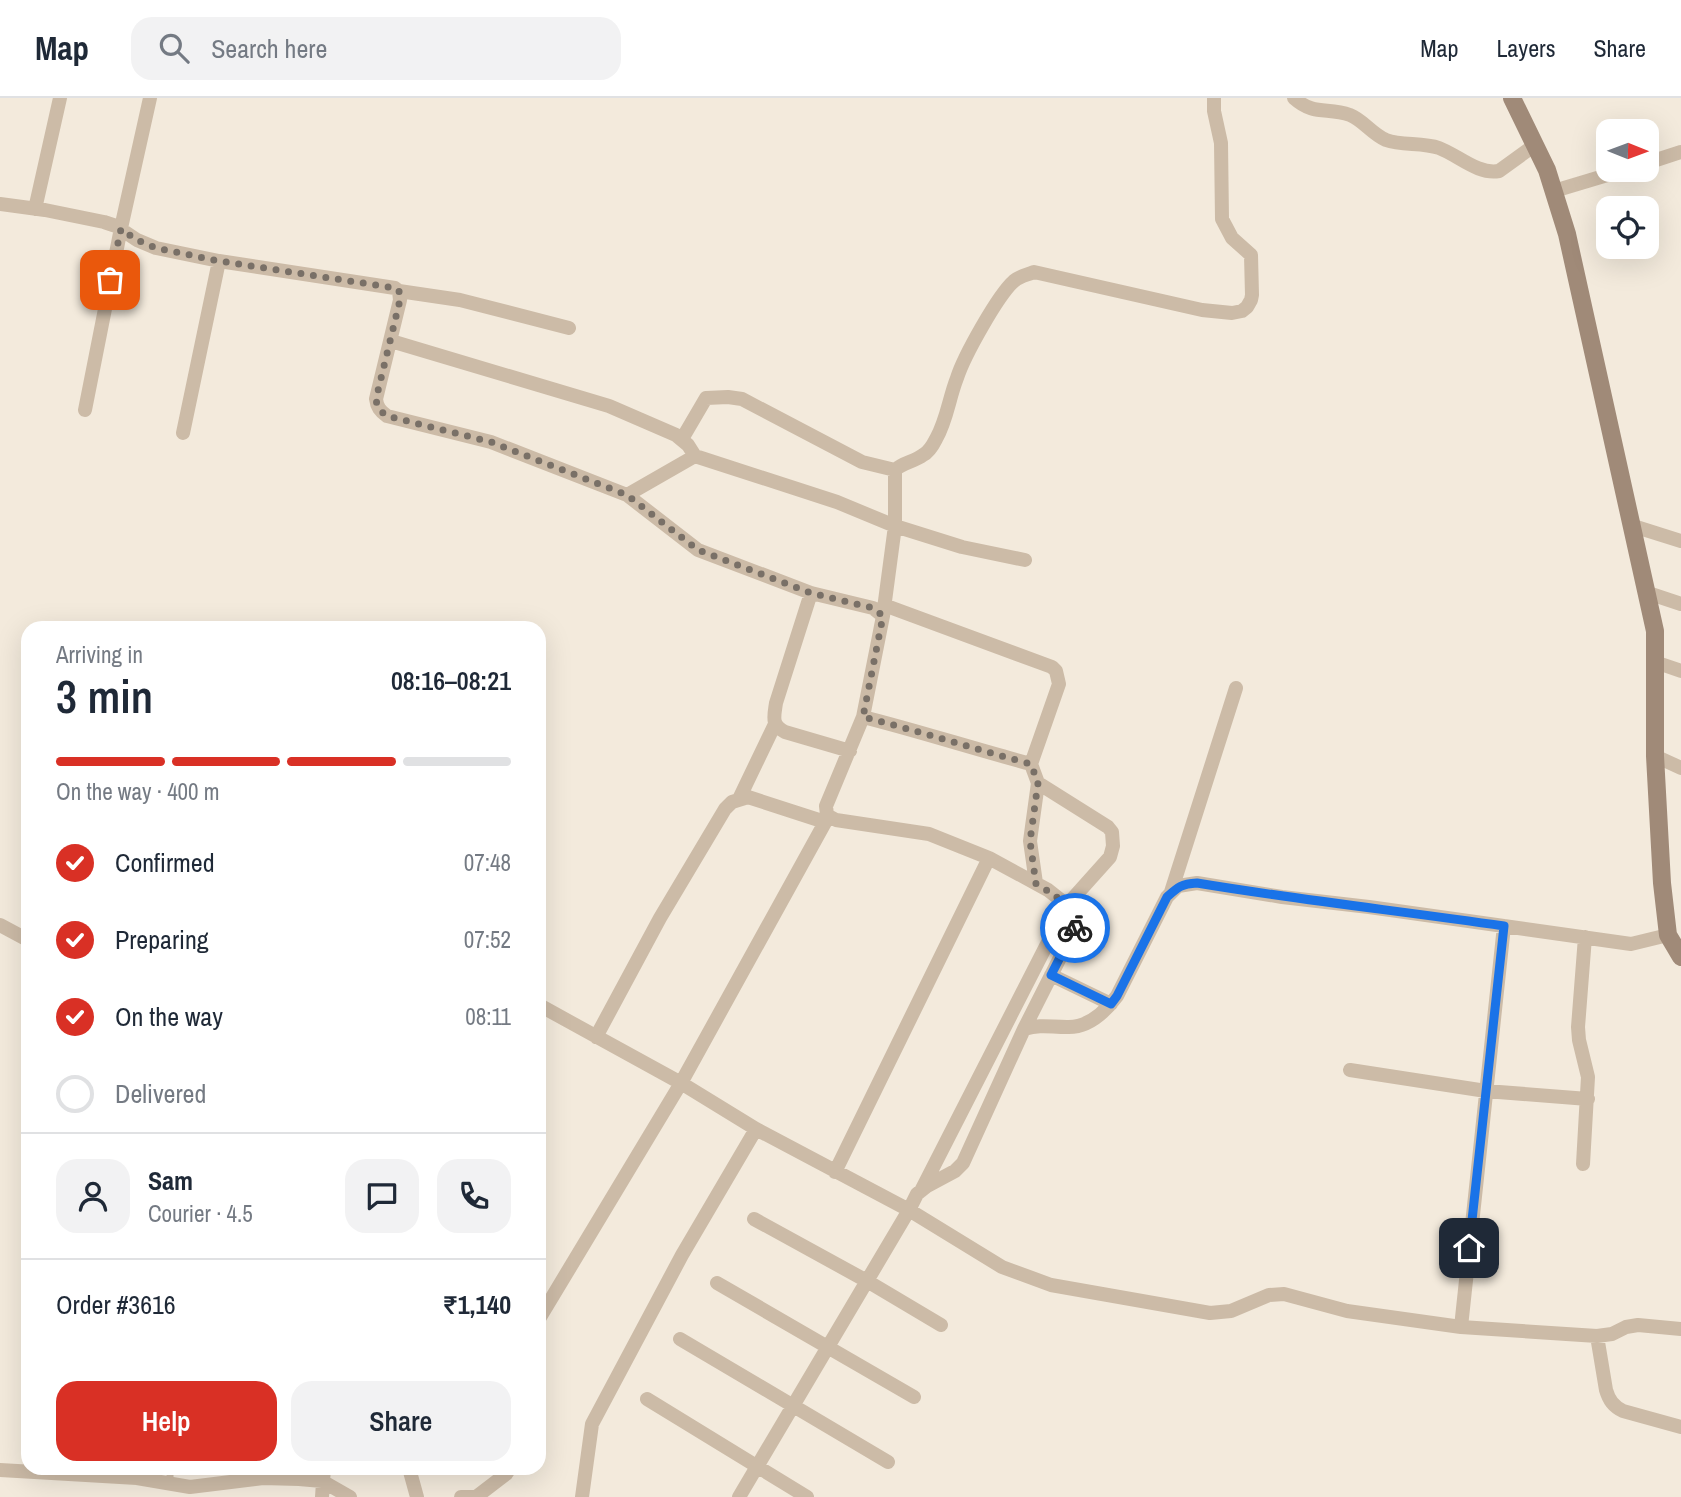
<!DOCTYPE html>
<meta charset="utf-8">
<style>
:root{--surface:#fff;--page:#f2f2f3;--text:#1f2937;--muted:#747a83;--line:#e0e1e3;--accent:#d93025}
body{margin:0;font-family:"Archivo Narrow",sans-serif;background:var(--page);color:var(--text);height:100vh;display:flex;flex-direction:column;font-size:26px;white-space:nowrap}
*{box-sizing:border-box;margin:0}
p{font-size:23px;color:var(--muted)}
.icon{flex:none;width:38px;height:38px;fill:none;stroke:currentColor;stroke-width:2;stroke-linecap:round;stroke-linejoin:round}
.map{position:relative;flex:1;overflow:hidden}
.drawer{position:absolute;left:21px;top:523px;width:525px;height:854px;display:flex;flex-direction:column;background:var(--surface);border-radius:21px;box-shadow:0 7px 28px #0002}
.drawer>*{flex:none}
.needle{width:46px;rotate:91deg}
.controls{position:absolute;left:1596px;top:21px;display:grid;gap:14px}
.controls a{display:grid;place-items:center;width:63px;height:63px;border-radius:14px;background:var(--surface);box-shadow:0 7px 28px #0002;font-size:35px}
.pin{position:absolute;display:grid;place-items:center;width:60px;height:60px;color:#fff;margin:-30px;border-radius:14px;box-shadow:0 4px 10px #0006}
.courier{position:absolute;display:grid;place-items:center;width:70px;height:70px;margin:-35px;border:5px solid #1a73e8;border-radius:50%;background:#fff;color:#222;box-shadow:0 2px 9px #0007}
.summary em{font-style:normal;font-weight:600}
.summary div{display:flex;flex-direction:column-reverse}
.summary{display:flex;align-items:center;justify-content:space-between;height:119px;padding:0 35px}
h1{font-size:46px;font-weight:600;line-height:52px}
.bar{display:grid;grid-template-columns:repeat(4,1fr);gap:10px 7px;align-content:center;height:84px;padding:0 35px}
.bar i{height:9px;border-radius:5px;background:var(--line)}
.bar .on{background:var(--accent)}
.bar p{grid-column:span 4}
.line{display:flex;align-items:center;gap:18px;padding:0 35px;border-top:2px solid var(--line)}
.line div{flex:1}
.round{display:grid;place-items:center;flex:none;width:74px;height:74px;border-radius:21px;background:var(--page)}
ol{padding:0 35px;list-style:none}
li{display:flex;align-items:center;gap:21px;height:77px}
li p{margin-inline-start:auto}
li .icon{padding:7px;border-radius:50%;background:var(--accent);color:#fff;stroke-width:4}
li:last-child{color:var(--muted)}
li i{width:38px;height:38px;border:4px solid var(--line);border-radius:50%}
.action{display:flex;gap:14px;margin-top:auto;padding:14px 35px}
.action a{flex:1;height:80px;border-radius:21px;background:var(--accent);color:#fff;font-size:28px;font-weight:600;line-height:80px;text-align:center}
.action a+a{background:var(--page);color:var(--text)}
header{display:flex;align-items:center;gap:42px;box-sizing:border-box;height:98px;padding:0 35px;background:var(--surface);border-bottom:2px solid var(--line)}
header strong{font-size:33px}
nav{display:flex;gap:38px;margin-inline-start:auto;font-size:24px}
.search{width:490px;height:63px;background:var(--page);display:flex;align-items:center;gap:18px;box-sizing:border-box;padding:0 24px;border-radius:21px;color:var(--muted);font-size:26px}
.map>svg:first-child{display:block}
.lines{fill:none;stroke-linecap:round;stroke-linejoin:round}
.service{stroke:#ccbba7;stroke-width:7}
.minor{stroke:#ccbba7;stroke-width:14}
.secondary{stroke:#a08a78;stroke-width:18}
.done{stroke:#797067;stroke-width:7;stroke-dasharray:0 12.6}
.route{stroke:#1a73e8;stroke-width:9}
</style>
<header>
<strong>Map</strong>
<div class="search"><svg class="icon" aria-label="search" viewBox="0 0 24 24"><circle cx="10" cy="10" r="6"/><path d="M15 15l6 6"/></svg>Search here</div>
<nav><a>Map</a><a>Layers</a><a>Share</a></nav>
</header>
<div class="map">
<svg width="1681" height="1399" viewBox="0 0 1681 1399">
<rect width="100%" height="100%" fill="#f3eadc"/>
<g class="lines">
<path class="service" d="M170,1370v15"/>
<path class="minor" d="M1294,0c20,18 33,9 56,17 13,5 22,19 36,25 16,6 36,2 53,8 19,7 39,27 60,23l36,-26
M1647,65l34,-11
M1554,93l70,-21
M0,106l45,6 59,12 12,4 21,14 19,8 63,13 176,27 4,3 1,9 -24,99c1,8 4,12 11,17l104,26 136,53 71,55 113,43 62,15 10,8 -20,101 -37,89 1,9 9,5 93,14 60,24 59,32 19,15 8,9 1,9 -2,7 -50,99
M35,111l25,-111
M399,193l61,9 109,28
M391,243l218,65 67,29 12,10 7,11 142,46 58,24 67,21 63,13
M85,312l36,-182 29,-130
M183,335l36,-172
M682,341l24,-41 22,-1 14,2 120,63 33,8
M627,397l68,-39
M1630,427l51,16
M1645,494l36,12
M811,495l-35,110c-2,14 -5,22 9,29l65,19
M884,507l168,62 4,4 3,13 -28,80
M883,518l12,-90v-56c8,-8 19,-8 28,-15 6,-3 10,-10 13,-16 11,-19 13,-41 21,-61 7,-22 41,-83 57,-97 6,-5 13,-6 20,-9l168,38 30,3 10,-2 5,-4 4,-7 1,-5 -1,-40 -19,-17 -10,-19 -1,-76 -7,-32v-13
M1655,564l26,9
M863,619c56,14 111,32 168,47l7,19 70,44 4,5 1,14 -3,11 -43,48 -146,286
M1655,658l26,12
M739,701l36,-75
M1036,785l-6,-42 8,-58
M1171,794l65,-204
M0,827l28,15
M1051,877l60,29
M539,907l142,78 75,46 153,81 93,57 49,18 159,28 21,-2 38,-16 15,-1 63,17 114,16 136,9 15,-2 14,-7 12,-2 43,4
M596,939l64,-119 65,-109 7,-7 16,-5 77,25
M1350,972l136,21 102,8
M1583,1066l5,-87 -9,-37 -1,-13 7,-90
M835,1074l154,-314
M754,1121l113,62 74,44
M717,1185l197,114
M539,1221l142,-236 147,-266
M1461,1229l43,-401
M1597,1238l9,54c3,10 7,16 17,21l58,16
M680,1241l208,123
M647,1301l160,98
M409,1370l8,29
M0,1372l137,8 53,9 73,-9 36,1 23,2 28,16
M322,1399l2,-29
M461,1399h14
M476,1399l30,-23 4,-6
M582,1399l10,-73 90,-169 74,-126
M739,1399l170,-287 8,-16 10,-8 28,-15 8,-8 61,-134c18,-5 25,-2 43,-2 21,1 38,-15 50,-31l50,-99 11,-11 19,-3 85,14 87,10 262,37 37,-9"/>
<path class="secondary" d="M1512,0l35,72 20,64 88,397v125l7,127 6,52 13,22"/>
</g>
<g class="lines">
<path class="done" d="M110,182l11,-51 16,11 19,8 63,13 176,27 4,3 1,9 -24,99c1,8 4,12 11,17l104,26 136,53 71,55 113,43 62,15 10,8 -20,101c56,14 111,32 168,47l7,19 -8,58 6,43c15,8 28,18 40,30l-1,14"/>
<path class="route" d="M1075,830l-24,47 60,29 6,-8 50,-99c11,-10 14,-13 30,-14 102,17 204,28 307,43l-35,322"/>
</g>
</svg>
<div class="controls">
<a><svg class="needle" viewBox="-14 -14 28 28"><path d="M0-13l5 13h-10z" fill="#e53935"/><path d="M0 13l5-13h-10z" fill="#747a83"/></svg></a>
<a><svg class="icon" aria-label="locate" viewBox="0 0 24 24"><circle cx="12" cy="12" r="6"/><path d="M12 2v4M12 18v4M2 12h4M18 12h4"/></svg></a>
</div>
<div class="pin" style="left:110px;top:182px;background:#ea580c"><svg class="icon" aria-label="bag" viewBox="0 0 24 24"><path d="M5 8h14l-1 12H6zM9 8a3 3 0 0 1 6 0"/></svg></div>
<div class="pin" style="left:1469px;top:1150px;background:#1f2937"><svg class="icon" aria-label="home" viewBox="0 0 24 24"><path d="M3 11l9-7 9 7M6 9v11h12V9"/></svg></div>
<div class="courier" style="left:1075px;top:830px"><svg class="icon" aria-label="bike" viewBox="0 0 24 24"><circle cx="6" cy="16" r="4"/><circle cx="18" cy="16" r="4"/><path d="M6 16l4-8h5l3 8M10 8l3 8H6M13 5h3"/></svg></div>
<section class="drawer">
<div class="summary"><div><h1>3 min</h1><p>Arriving in</p></div><em>08:16–08:21</em></div>
<div class="bar"><i class="on"></i><i class="on"></i><i class="on"></i><i></i><p>On the way · 400 m</p></div>
<ol>
<li><svg class="icon" aria-label="check" viewBox="0 0 24 24"><path d="M5 12l5 5 9-10"/></svg>Confirmed<p>07:48</p></li>
<li><svg class="icon" aria-label="check" viewBox="0 0 24 24"><path d="M5 12l5 5 9-10"/></svg>Preparing<p>07:52</p></li>
<li><svg class="icon" aria-label="check" viewBox="0 0 24 24"><path d="M5 12l5 5 9-10"/></svg>On the way<p>08:11</p></li>
<li><i></i>Delivered</li>
</ol>
<div class="line" style="height:126px"><a class="round"><svg class="icon" aria-label="person" viewBox="0 0 24 24"><circle cx="12" cy="8" r="4"/><path d="M4 21q1-7 8-7t8 7"/></svg></a><div><b>Sam</b><p>Courier · 4.5</p></div><a class="round"><svg class="icon" aria-label="chat" viewBox="0 0 24 24"><path d="M4 5h16v11H9l-5 4z"/></svg></a><a class="round"><svg class="icon" aria-label="phone" viewBox="0 0 24 24"><path d="M5 4h4l2 5-3 2q2 4 5 5l2-3 5 2v4C11 20 4 13 5 4z"/></svg></a></div>
<div class="line" style="height:91px"><div>Order #3616</div><b>₹1,140</b></div>
<div class="action"><a>Help</a><a>Share</a></div>
</section>
</div>
